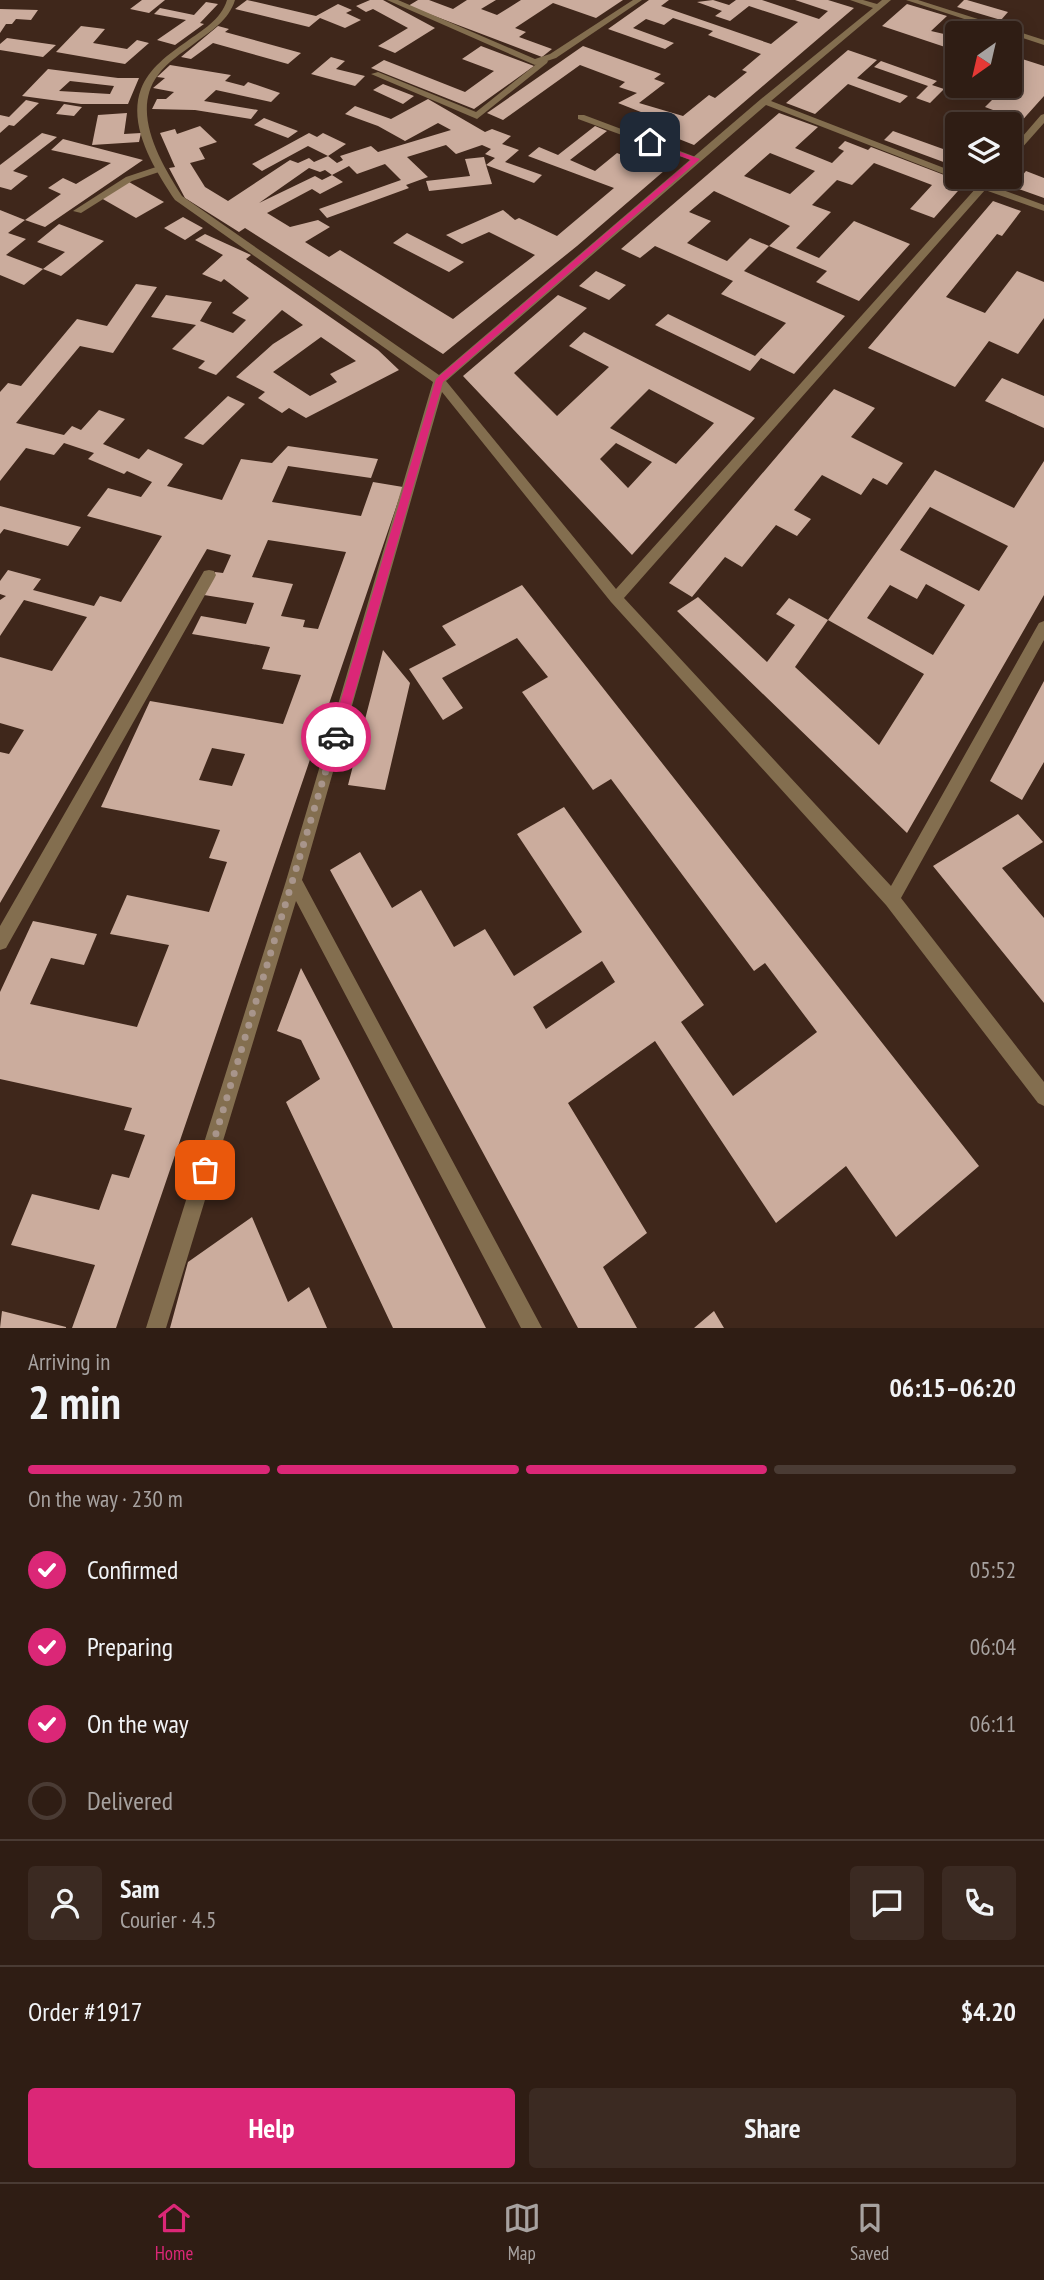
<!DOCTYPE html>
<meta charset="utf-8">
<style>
:root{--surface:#2f1d14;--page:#3b2a22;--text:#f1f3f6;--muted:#a7a2a0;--line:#4a3b34;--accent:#db2777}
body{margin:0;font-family:"PT Sans Narrow",sans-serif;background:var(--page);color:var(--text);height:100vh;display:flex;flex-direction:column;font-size:26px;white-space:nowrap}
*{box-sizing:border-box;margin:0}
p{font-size:23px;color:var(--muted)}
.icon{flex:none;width:38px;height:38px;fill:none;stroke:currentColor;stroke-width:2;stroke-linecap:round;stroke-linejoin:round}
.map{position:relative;height:1328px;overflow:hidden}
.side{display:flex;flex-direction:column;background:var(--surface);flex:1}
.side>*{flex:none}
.needle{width:46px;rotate:214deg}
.fabs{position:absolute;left:945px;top:21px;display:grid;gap:14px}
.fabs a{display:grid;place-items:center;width:77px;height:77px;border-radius:7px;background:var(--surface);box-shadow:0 4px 18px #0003,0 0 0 2px var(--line);font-size:35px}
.pin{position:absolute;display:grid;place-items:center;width:60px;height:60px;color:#fff;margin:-30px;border-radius:14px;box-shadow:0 4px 10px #0006}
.courier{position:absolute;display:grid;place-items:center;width:70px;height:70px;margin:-35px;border:5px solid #db2777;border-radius:50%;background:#fff;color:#222;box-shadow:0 2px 9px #0007}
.summary em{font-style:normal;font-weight:700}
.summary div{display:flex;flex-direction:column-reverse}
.summary{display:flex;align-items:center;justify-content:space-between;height:119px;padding:0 28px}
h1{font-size:46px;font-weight:700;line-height:52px}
.bar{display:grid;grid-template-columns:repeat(4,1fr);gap:10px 7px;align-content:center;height:84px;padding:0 28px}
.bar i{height:9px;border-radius:5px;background:var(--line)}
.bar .current{background:var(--accent)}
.bar p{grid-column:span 4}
.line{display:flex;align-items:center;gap:18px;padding:0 28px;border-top:2px solid var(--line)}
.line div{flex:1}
.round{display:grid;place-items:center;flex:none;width:74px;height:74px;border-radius:7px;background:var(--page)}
ol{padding:0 28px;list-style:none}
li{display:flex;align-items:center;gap:21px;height:77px}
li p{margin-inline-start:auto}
li .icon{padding:7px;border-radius:50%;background:var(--accent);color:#fff;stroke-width:4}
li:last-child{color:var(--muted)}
li i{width:38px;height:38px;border:4px solid var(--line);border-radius:50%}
.primary-button{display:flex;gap:14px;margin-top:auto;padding:14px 28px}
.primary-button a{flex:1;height:80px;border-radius:7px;background:var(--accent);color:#fff;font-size:28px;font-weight:700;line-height:80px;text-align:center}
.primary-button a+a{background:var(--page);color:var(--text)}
.tabs{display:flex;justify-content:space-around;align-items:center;height:98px;border-top:2px solid var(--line);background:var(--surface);font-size:19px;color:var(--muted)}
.tabs a{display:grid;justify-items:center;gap:4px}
.tabs .current{color:var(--accent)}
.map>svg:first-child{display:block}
.building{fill:#cbac9d;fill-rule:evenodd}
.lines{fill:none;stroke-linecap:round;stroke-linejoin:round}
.service{fill:#836e4f;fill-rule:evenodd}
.minor{fill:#836e4f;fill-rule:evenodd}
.route{fill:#db2777}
.done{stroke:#a8958b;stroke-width:7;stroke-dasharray:0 12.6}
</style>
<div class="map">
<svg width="1044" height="1328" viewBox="0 0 1044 1328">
<rect width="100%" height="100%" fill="#3f271b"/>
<path class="building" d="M142,0h23l-16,13 -19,-4z
M247,0l69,16 22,-12 14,6 -6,3 15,7 -16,8 -25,-10 -11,9 -74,-18z
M370,0h13l52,28 -40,25 -17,-7 30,-18 -35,-19 -7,3 -10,-6z
M418,0h11l24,9 14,-9h29l-15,9 16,6 24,-15h102l-27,18 -43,-15 -38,25 11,4 -7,5 33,12 -10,8 -134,-51z
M649,0h20l-8,6 110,38 27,-22 -49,-16 -19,15 -15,-5 7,-5 -25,-9 16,-2 16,5 7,-5h26l57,19 9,-8 -33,-11h33l26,8 -160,137 -53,-21 10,-8 -33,-13 19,-10 -18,-6 6,-5 -45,-17 -77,55 -16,-7 96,-67 78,28 -7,5 11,4 -26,20 44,13 26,-21 6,3 32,-26 -5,-2 19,-16 -53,-19 5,-4 -40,-13 -9,7 -18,-6 -13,9 41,15 -9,6 -57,-20z
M964,0h3l41,12 -7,8 -44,-13z
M206,2l12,2 -18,19 4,1 -29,21 -18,-5 29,-20 -32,-6 6,-6 34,7z
M907,4l40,12 -16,15 26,6v14l-75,-25z
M0,9l38,1 -7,10 -15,-1 -4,5h-6l-6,9z
M971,24l27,9h-37z
M81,26l24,3 -12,14 34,6 10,-9 12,3 -24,21 -69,-12z
M218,26l11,3 -4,3 76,21 -13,11 -75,-21 -22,16 -10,-2z
M7,38l49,7 -13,12 -43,-7v-6z
M481,46l53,20 -60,43 -103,-41 13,-8 81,32 29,-21 -32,-12z
M848,50l29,10 -20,18 51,18 -8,7 -52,-19 -33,30 -29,-11z
M1010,55l34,11v30l-34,38v-10h-20l11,-11 -16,-6 8,-8 3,1 26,-28 -12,-4z
M331,57l14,4 -9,8 29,7 -10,10 -44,-12z
M881,61l56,20 -5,4 12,4 -14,14 -14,-5 12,-12 -54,-19z
M170,65l61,10 -6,6 19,5 4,-4 32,11 -9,9 -55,-12 -12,11 54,9 -7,9 -56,-9 -43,-1 5,-10h9l8,-7 -21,-4 12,-10 -8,-1z
M48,69l70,9h21l-11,26h-47l-59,-8zM70,81l44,5 -4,8 -51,-3z
M383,84l31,12 -11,8 -30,-14z
M428,99l57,33 7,-3 19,7 -9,8 17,6 -14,12 37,13 -8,8 -48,-18 6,19 -63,7 -3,-10 44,-5 -5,-17 19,-2 2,8 9,-7 -10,-4 6,-5 -9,-4 -26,9 -10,-9 -39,12 21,20 -22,8 3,3 -82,30 -8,-9 82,-29 -16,-16 -28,10 -8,-8 -17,9 -7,-5 -5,2 -11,-4 -50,35 56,-27 7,4 10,-5 11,7 -23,12 -8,-5 -45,24 23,14 28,-7 12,7 -25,15 24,15 11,-7 113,69 82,-64 -46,-23 -27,12 -16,-9 57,-25 12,10 4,-2 38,18 57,-48 -86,-32 11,-9 19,8 37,-29 12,5 -37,29 25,11 22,-18 12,5 10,-8 6,2 7,-5 27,11 -102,88 -134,108 -198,-126 -6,4 -54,-34 -16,-30 6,-1 -15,-34 15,-4 2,5 23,-8 17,16 -18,6 6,11 -15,4 15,24 23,14 62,-41 8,3 11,-5 5,4 14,-6 9,7 6,-3 -3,-4 31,-10 7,6 73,-22 -13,-7 -33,18 -27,-15 -33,-12 10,-8 36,13z
M26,100l13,3 -25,23 -5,-1 -9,8v-18l9,2z
M64,104l18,3 -8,9 -18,-2z
M127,113l-3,21 17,-1 -2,9 -47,3 6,-30z
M779,113l39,14 -23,21 37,15 12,-12 -6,-3 7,-7 23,9 3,-3 94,36 -31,35 -24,-9 22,-24 -58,-22 -22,22 -15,-5 -25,25 19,7 -35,36 23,10 35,-37 56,23 -51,57 -43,-19 11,-11 -58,-25 21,-20 -76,-35 -25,21 22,9 -24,22 40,18 23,-23 19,8 -25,25 101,45 -51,58 -33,-16 -11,13 -95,-46 13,-11 87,42 31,-33 -65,-29 12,-13 -78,-35 -15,12 -19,-9zM770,153l45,18 -25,23 -46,-18z
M264,118l34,13 -10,7 -34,-13z
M893,131l64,23v13l-73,-27z
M42,133l15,4 -44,34 15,5 -17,14 -11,-3v-22z
M309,133l8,4 6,-4 23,11 -18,12 -20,-10 -46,25 -10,-7z
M63,139l80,21 -98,67 -20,-7 36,-26 -13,-6 15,-10 13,6 35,-21 -60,-13z
M1026,171l18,7v20l-31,-11z
M129,182l35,20 -28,16 -35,-20z
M993,201l28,10 -19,25 -5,-2 -51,63 39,16 32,-42 27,11v36l-26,36 -29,-13 -34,46 -87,-39z
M0,210l25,10 -17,13 18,6 -20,16 37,14 -19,16 -24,-10z
M183,217l20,11 -18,12 -21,-12z
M59,224l45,17 -43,35 -18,-7 22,-17 -28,-10z
M407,233l57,29 -15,10 -56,-29z
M205,234l46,21 -5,4 132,91 21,20 -93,48 -17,-10 -7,5 -24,-15 7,-6 -29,-15 37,-33 30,-19 -21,-15 -66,65 -18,-7 7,-7 -33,-12 24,-24 -45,-8 15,-22 46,7 -12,19 33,12 13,-13 -14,-7 17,-15 -25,-19 -3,3 -19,-8 21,-19 -28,-15zM321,337l35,24 -26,13 7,8 -27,14 -37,-24z
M596,271l30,14 -17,15 -30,-14z
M136,284l21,3 -44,66 -33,-7 -64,77 48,12 8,-9 9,4 18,-20 26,9 -22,25 36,15 9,-10 35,15 -16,22 55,14 19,-41 31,4 16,-17 90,13 -7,19 -83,-12 -16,36 89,14 12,-34 30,5 -287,841h-44l23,-63 -84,-20 21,-51 67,16 13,-36 17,4 16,-43 -21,-5 8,-22 -132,-29v-87l33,-71 64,13 -13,31 -33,-7 -21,46 107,23 32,-82 -59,-11 17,-39 82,17 18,-50 -18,-4 11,-28 -119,-23 49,-106 133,23 18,-49 -39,-6 8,-22 -78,-13 9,-18 45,8 8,-21 -50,-8 11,-23 8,1 8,-18 -24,-6 -207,354v-151l9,2 15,-24 -24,-7v-66l52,14 35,-54 -63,-17 -24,36v-36l6,-4 -6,-2v-13l8,-11 33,9 -8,11 61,16 6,-10 21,6 41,-66 -75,-20 21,-28 33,9 11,-15 -25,-11 -3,3 -36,-15 6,-6 -30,-10 -10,12 -28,-7 -26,33v-89l8,-9 13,3 56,-67 30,7zM268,540l78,12 -28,77 -15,-2 2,-7 -24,-4 12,-32 -41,-7zM212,748l33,6 -13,32 -33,-6z
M558,295l29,13 -73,65 43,43 52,-49 -40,-21 15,-14 171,86 -123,137 -169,-179zM649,389l65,34 -38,41 -66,-36zM616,443l36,19 -24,26 -28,-29z
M1002,378l42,18v32l-59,-27z
M834,389l41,19 -24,29 52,26 -16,22 -14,-7 -12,17 -39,-20 -28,35 17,9 -14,17 -21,-11 -34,42 -17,-10 -33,40 -23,-14z
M228,396l17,8 -42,41 -19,-7z
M1044,461v134l-137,238 -230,-222 21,-14 69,65 28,-37 -19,-11 13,-16 39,22 -33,47 84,78 45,-71 -96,-54 107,-150 79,38zM930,507l78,39 -29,45 -79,-41zM926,584l39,21 -32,50 -66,-37 23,-33 27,14z
M0,506l81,21 -13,19 -64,-17 -4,5z
M522,585l457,581 -83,71 -50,-71 -70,57 -121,-182 -87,62 79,130 -44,34 34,61h-59l-248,-458 30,-18 32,56 29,-18 33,57 31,-18 29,47 68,-44 -65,-98 47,-27 140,198 -23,17 52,74 84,-64 -52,-69 -11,8 -143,-192 -18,11 -71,-98 26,-15 -31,-39 -75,40 21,30 -20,12 -34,-51 47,-24 -14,-19zM602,961l13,21 -69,47 -13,-22z
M383,650l27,33 -25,107 -37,-5z
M1044,681v81l-22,38 -32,-19z
M1018,814l25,28 -41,26 42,50v85l-111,-137z
M301,968l48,92 137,268h-93l-107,-226 34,-23 -19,-39 -24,-9z
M252,1217l36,85 21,-15 18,41h-157l18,-66z
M2,1311l64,16v1h-66z
M714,1311l10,17h-30z"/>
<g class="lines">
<path class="service" d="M544,58l4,3 -1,2 -70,56 -106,-45 7,-2 98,40z
M578,115h6l117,44 -8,2 -115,-42z
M159,166l3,1v4l-30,10 -51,32 -8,-2 53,-34z"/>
<path class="minor" d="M227,0h8c-6,20 -24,31 -40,43 -13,10 -28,19 -37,32 -28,37 3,88 24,121l257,179 322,-276 112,-91 -23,-8h13l14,4 5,-4h9l-120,101 186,72v4h11l14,5 4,-5h10l-7,8 55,20v6l-59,-21 -361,408 267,288 148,-263 5,-2v19l-143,258 143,184v24l-6,-3 -152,-198 -275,-303 -169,-210 -140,488 240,448h-21l-225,-427 -130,427h-20l140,-447 147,-499 -258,-182c-20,-30 -48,-74 -34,-111 8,-21 28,-35 45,-47 16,-12 35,-22 41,-42zM766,105l211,82 -361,402 -170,-208z
M387,0h11l137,59 15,-5 83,-54h9l-86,58 -21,7z
M906,0h12l126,40v5z
M1044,114v9l-31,35 -3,1v-8l31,-36z
M209,570l5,1 2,4 -2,4 -208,369 -6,2v-24l204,-355z"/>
</g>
<path class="route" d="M648,141l52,18 -257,223 -101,355 -6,5 -5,-1 -1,-4 106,-358 255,-219 -43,-16z"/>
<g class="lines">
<path class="done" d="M205,1170l131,-433"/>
</g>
</svg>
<div class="fabs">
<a><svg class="needle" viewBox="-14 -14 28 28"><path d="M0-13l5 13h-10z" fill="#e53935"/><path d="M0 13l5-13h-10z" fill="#a7a2a0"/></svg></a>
<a><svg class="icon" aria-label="layers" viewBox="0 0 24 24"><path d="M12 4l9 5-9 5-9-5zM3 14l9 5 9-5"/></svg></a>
</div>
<div class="pin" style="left:205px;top:1170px;background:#ea580c"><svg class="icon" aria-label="bag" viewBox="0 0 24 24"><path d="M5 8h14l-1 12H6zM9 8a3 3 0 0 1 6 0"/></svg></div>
<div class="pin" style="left:650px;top:142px;background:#1f2937"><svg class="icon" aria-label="home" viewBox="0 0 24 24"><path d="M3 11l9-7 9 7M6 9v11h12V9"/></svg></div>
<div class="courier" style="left:336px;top:737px"><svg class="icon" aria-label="car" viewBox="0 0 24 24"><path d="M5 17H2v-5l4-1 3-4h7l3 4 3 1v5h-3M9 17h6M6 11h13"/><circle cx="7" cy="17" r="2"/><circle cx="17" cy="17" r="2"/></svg></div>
</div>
<section class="side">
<div class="summary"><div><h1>2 min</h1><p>Arriving in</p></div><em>06:15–06:20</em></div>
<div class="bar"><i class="current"></i><i class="current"></i><i class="current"></i><i></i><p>On the way · 230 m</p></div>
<ol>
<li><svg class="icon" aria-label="check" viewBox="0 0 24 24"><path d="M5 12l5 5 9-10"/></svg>Confirmed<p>05:52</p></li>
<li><svg class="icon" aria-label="check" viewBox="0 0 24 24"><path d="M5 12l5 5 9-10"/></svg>Preparing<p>06:04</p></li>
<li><svg class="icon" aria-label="check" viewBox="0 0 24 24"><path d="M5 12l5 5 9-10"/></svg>On the way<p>06:11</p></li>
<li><i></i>Delivered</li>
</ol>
<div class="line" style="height:126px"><a class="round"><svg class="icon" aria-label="person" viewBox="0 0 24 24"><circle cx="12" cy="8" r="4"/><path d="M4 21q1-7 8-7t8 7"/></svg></a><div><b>Sam</b><p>Courier · 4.5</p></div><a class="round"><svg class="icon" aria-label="chat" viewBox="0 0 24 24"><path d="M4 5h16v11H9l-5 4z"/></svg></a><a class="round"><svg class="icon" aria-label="phone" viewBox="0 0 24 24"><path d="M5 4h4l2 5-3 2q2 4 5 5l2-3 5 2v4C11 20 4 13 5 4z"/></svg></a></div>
<div class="line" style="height:91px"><div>Order #1917</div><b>$4.20</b></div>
<div class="primary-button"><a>Help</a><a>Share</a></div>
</section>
<nav class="tabs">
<a class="current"><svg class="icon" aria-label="home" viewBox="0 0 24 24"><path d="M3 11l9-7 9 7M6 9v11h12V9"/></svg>Home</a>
<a><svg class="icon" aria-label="map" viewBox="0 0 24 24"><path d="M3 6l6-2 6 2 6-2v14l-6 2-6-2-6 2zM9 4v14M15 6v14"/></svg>Map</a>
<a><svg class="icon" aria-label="saved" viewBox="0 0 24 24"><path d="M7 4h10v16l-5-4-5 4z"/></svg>Saved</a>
</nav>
